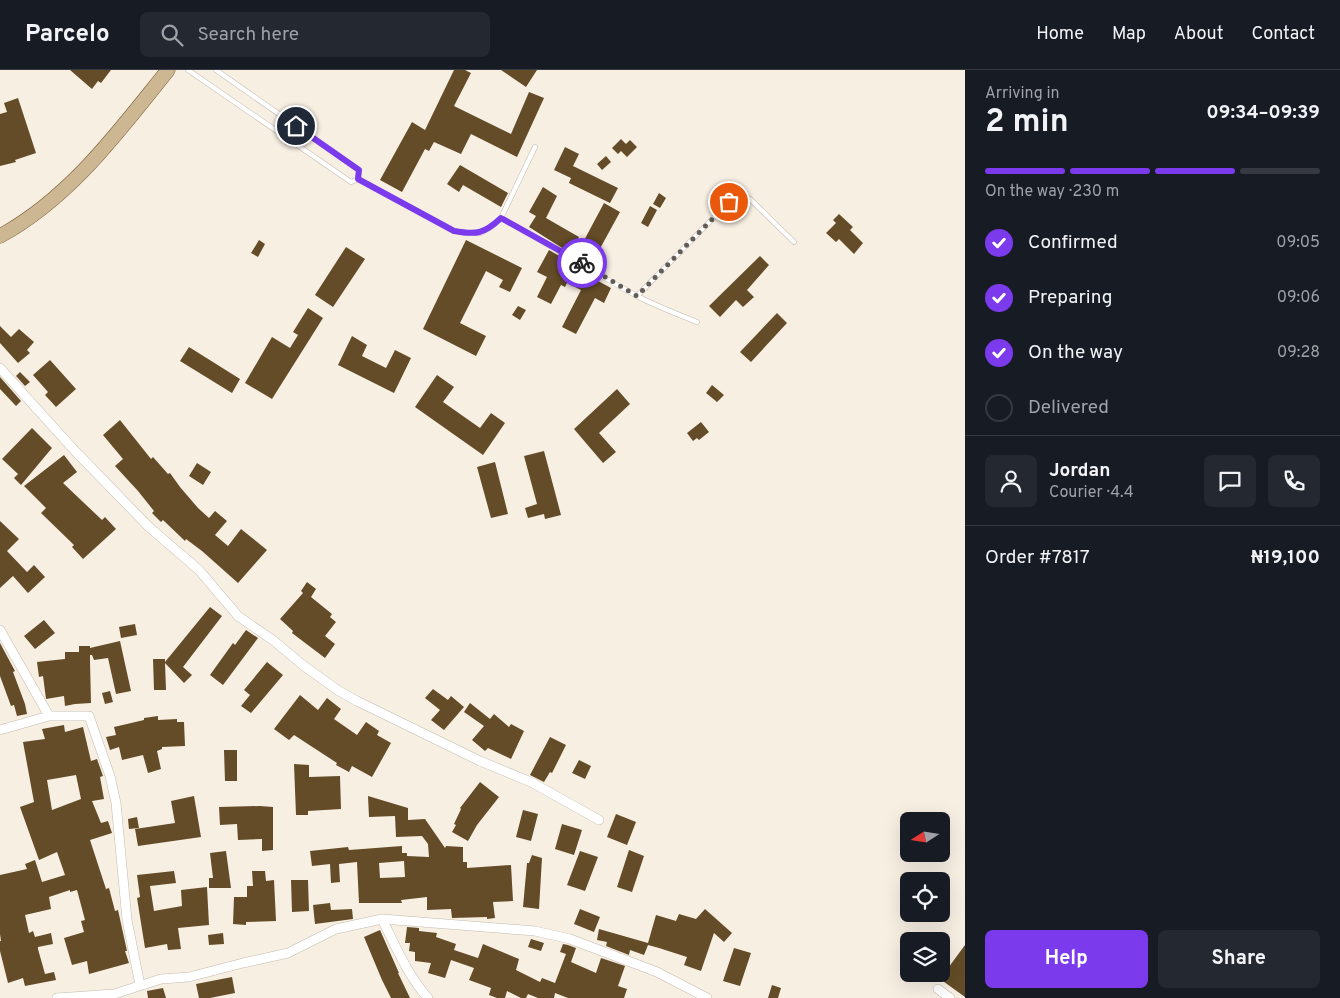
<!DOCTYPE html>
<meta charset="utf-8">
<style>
:root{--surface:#171b24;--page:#242831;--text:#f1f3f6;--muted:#9ea1a6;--line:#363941;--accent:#7c3aed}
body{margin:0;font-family:Overpass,sans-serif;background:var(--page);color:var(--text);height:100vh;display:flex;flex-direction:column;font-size:19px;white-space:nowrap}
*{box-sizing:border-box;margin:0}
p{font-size:16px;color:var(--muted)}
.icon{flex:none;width:28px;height:28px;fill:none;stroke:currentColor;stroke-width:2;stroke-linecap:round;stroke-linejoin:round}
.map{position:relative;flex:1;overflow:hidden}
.panel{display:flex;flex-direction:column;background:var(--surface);width:375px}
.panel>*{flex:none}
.needle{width:32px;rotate:258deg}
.controls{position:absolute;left:900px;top:742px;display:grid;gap:10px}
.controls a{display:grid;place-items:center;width:50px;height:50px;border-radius:8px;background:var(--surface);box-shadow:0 5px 20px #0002;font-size:25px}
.pin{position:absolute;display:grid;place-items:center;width:42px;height:42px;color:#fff;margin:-21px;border:2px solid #fff;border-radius:50%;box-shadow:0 1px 5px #0007}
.courier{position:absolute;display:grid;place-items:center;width:50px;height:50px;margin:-25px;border:4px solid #7c3aed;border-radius:50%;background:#fff;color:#222;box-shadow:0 1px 6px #0007}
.headline em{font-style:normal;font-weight:700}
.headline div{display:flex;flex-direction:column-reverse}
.headline{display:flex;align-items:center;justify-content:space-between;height:85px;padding:0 20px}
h1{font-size:32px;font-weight:700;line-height:38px}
.bar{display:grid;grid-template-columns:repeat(4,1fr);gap:8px 5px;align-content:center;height:60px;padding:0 20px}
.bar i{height:6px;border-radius:4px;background:var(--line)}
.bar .current{background:var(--accent)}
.bar p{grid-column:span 4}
.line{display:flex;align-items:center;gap:12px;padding:0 20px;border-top:1px solid var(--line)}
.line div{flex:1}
.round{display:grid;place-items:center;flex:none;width:52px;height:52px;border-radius:8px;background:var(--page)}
ol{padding:0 20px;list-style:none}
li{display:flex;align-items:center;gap:15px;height:55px}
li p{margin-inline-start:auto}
li .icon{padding:5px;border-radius:50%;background:var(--accent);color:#fff;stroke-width:4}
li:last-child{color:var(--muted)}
li i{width:28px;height:28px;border:2px solid var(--line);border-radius:50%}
.button{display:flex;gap:10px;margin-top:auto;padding:10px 20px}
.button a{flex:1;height:58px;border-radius:8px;background:var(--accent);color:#fff;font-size:20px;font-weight:700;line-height:58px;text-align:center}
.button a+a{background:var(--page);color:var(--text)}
header{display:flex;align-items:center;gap:30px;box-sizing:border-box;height:70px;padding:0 25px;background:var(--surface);border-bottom:1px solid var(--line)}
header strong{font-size:24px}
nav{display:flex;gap:28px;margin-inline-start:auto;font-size:18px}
.search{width:350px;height:45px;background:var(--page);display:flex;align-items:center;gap:12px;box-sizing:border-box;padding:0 18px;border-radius:8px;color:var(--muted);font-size:19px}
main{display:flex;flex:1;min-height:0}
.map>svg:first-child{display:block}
.building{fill:#634c27;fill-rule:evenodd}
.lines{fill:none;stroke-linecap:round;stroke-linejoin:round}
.service-casing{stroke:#c2baae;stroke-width:5.5}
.minor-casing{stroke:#c2baae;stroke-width:10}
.primary-casing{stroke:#765b34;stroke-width:15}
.service{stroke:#fff;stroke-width:4.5}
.minor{stroke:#fff;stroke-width:9}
.primary{stroke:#cdb692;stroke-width:14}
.done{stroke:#625d57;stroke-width:5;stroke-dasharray:0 9}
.route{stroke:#7c3aed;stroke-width:6}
</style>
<header>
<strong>Parcelo</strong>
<div class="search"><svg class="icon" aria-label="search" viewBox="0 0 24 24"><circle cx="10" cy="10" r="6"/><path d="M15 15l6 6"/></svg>Search here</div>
<nav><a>Home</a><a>Map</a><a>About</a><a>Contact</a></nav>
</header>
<main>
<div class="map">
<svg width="965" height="928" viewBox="0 0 965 928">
<rect width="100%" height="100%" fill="#f8efe3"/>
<path class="building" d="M70,0h41l-10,13 -3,-2 -6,8z
M454,0h11l6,3 -17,33 57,28 18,-42 15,6 -27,59 -46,-23 -10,20 -27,-12 -5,9 -4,-2 -23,43 -22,-12 32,-58 13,8z
M501,0h36l-11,17z
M18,28l18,55 -21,7 1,2 -16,4v-52l7,-2 -3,-9z
M621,69l5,5 4,-4 7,7 -10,10 -6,-6 -3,3 -6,-6z
M565,77l14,7 -6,12 45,22 -8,15 -41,-20 2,-5 -17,-8z
M606,86l5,6 -9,8 -5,-6z
M460,95l48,28 -7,14 -38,-22 -4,7 -12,-8z
M543,117l14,9 -11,22 33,19 -9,16 -41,-26 7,-11 -7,-4z
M659,123l7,5 -6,10 -7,-4z
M604,133l16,9 -23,42 -16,-8z
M650,136l7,4 -9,17 -7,-4z
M839,144l14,13 -3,3 13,13 -9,11 -15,-15 -3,3 -10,-9 10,-10 -3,-3z
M259,170l6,4 -7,13 -7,-4z
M466,170l56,28 -12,24 -11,-5 4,-7 -17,-9 -26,52 26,13 -10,20 -53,-27z
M346,177l19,12 -32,48 -18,-12z
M549,180l17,10 -1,3 46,25 -7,15 -9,-5 -19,36 -14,-7 19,-37 -14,-7 -2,4 -4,-2 -10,19 -14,-7 10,-20 -10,-5z
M760,186l9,9 -22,25 7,7 -11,10 -7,-7 -16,17 -11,-11z
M518,236l8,4 -6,10 -8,-5z
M308,238l15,10 -51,81 -27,-16 27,-46 18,11 8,-13 -5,-3z
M777,243l10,10 -36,39 -11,-10z
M0,256l11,11 8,-8 15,13 -7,8 3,3 -12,10 -18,-20z
M352,266l15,9 -5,11 24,12 9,-18 16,8 -17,35 -56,-28z
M189,277l51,32 -8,14 -52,-32z
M50,290l26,29 -20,18 -11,-12 3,-3 -15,-17z
M20,302l10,10 -5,4 -9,-10z
M437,305l17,12 -11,15 37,26 11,-15 14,10 -22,32 -68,-48z
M0,307l21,24 -5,5 -16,-17z
M712,315l12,10 -7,7 -11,-9z
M617,319l13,15 -31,29 17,19 -13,11 -29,-34z
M120,350l31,39 2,-2 15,17 2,-1 10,14 18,21 11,10 6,-7 12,10 -12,14 13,11 13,-17 26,21 -29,33 -36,-32 -16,-12 -1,2 -22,-21 -2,2 -9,-9 2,-2 -16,-20 -23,-25 8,-7 -20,-24z
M701,352l8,10 -10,8 -2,-2 -4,3 -6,-8z
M32,358l20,20 -31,37 -7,-7 4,-4 -16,-15z
M544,381l17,64 -16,4 -1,-5 -16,4 -3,-10 12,-4 -13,-48z
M64,385l13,17 -14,11 39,37 3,-3 11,12 -33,30 -11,-12 2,-2 -33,-32 5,-5 -22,-22z
M495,392l13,52 -17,4 -14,-51z
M197,393l14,9 -8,13 -14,-9z
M0,451l19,18 -12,12 20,21 7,-7 11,12 -17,16 -15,-17 -13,12z
M307,512l9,7 -5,8 21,17 -2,3 6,5 -11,14 10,8 -10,14 -33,-25 1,-2 -13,-12 23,-26 -2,-2z
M210,537l12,9 -39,51 9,8 -8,8 -19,-20 1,27h-12l-1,-31h12v3z
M44,550l11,13 -20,16 -11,-13z
M135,554l2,11 -16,3 -2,-11z
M246,560l12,8 -35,47 -13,-10 23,-32 2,2z
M120,571l11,50 -15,3 -8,-36 -14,2 -2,-5h-2v6l1,42 -16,1 -10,2 -1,-10 -18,3 -3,-23 -4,1 -2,-15 28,-3v-7h14v-6h11v2z
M0,573l15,28 -2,1 12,32 2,10 -10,2 -3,-11 -3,1 -11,-30z
M267,592l16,13 -32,38 -10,-7 9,-11 -6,-5z
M433,619l15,11 3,-4 13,11 -20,23 -13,-10 9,-10 -15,-12z
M110,621l3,11 -8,2 -3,-11z
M300,625l18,15 9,-12 14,11 -7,10 23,16 9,-13 13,9 -2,4 14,8 -19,34 -20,-11 -3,6 -13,-7 1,-2 -43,-28 -5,5 -15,-11z
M470,633l20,16 4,-5 15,13 2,-3 13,7 -13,28 -23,-11 -3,3 -13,-11 12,-14 -20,-14z
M158,646v4l19,-1v3h7l1,24 -23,1v2l-5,2 4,18 -13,4 -5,-18 -21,5 -3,-13 -9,3 -4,-13 10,-2 -2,-8 30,-7v-2z
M64,655l1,7 18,-5 8,34 6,-2 6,17 -3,1 4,22 -12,2 9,22 7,-2 4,12 -22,7 16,49 3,-1 6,23 3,-1 9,41h-2l4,12 -40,11 -2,-13 -15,4 -8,-27 20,-6 -3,-11 4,-1 -8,-30 -7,2v-2l-21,7 2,12 -26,6 4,18 4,-2 2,6 16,-4 2,11 -15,3v2l7,25 9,-2 2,8 -31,6 -2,-8 -15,5 -8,-32v-10h1l-1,-7v-59l27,-6 -2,-5 10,-4 7,22 23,-7 -8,-23 -18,8 -19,-53 14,-5 -11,-60 22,-3 -3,-10zM76,705l5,24 -29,11 -5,-30z
M550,667l16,8 -14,28 -2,-1 -6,10 -14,-7z
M224,680h13v31h-12z
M579,690l12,6 -6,13 -13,-6z
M294,694l15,1v12l31,-1 1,33 -33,2v4h-12z
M480,712l19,15 -22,28 -9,16 -16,-9 4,-7 -2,-1 7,-15 -1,-1z
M194,726l7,41 -63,9 -3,-17 40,-6 -4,-22z
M368,726l40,12v12l17,-1 20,29 1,-2 17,1v15h4v6l44,-3 2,36 -20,1 2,16 -8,1v-2l-35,1 -1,-9 -24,1v-13l-26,3 1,3h-43l-2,-41 -18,2 1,18 -9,1 -1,-19 -18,2 -2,-15 38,-4 1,3 53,-4v7h5v3l22,1 -1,-13 -6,-8 -26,1 -1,-21 -26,1zM404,791l1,16 -25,1 -1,-15z
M260,736l13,1v43l-11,1v-12l-24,1 -1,-16 -17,1 -1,-18z
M523,740l15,4 -7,27 -15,-4z
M616,744l20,8 -9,23 -20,-8z
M137,747l2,11 -10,1 -1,-10z
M562,754l20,6 -8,25 -19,-6z
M629,780l15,6 -12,36 -15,-5z
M226,781l5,37h-22v-10h4l-3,-25z
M580,781l18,6 -13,34 -18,-6z
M532,785l10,3 -3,51 -16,-2 4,-44h2z
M174,801l2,12 -26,3 4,25 28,-5 -1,-16 26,-3 2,38 -31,3 3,21 -13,1 -1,-6 -22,4 -8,-50 3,-1 -3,-22z
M252,801h13l1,10 8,-1 2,41 -30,1v3l-13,-1 1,-27h13v-11h6z
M291,810h17l1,31 -17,1z
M330,833l1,7 21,-1 1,10 -38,5 -2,-19z
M580,839l20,8 -6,15 -20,-8z
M705,839l27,24 -8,9 -10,-9 -13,38 -17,-6 3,-8 -28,-9 -11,-3 -4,10 -14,-5 -1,5 -23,-9 1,-4 -10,-2 2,-11 49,14 8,-28 20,6 3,-7 17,5z
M407,857l12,1v3l18,2 -1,4 20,7 -2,6 24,8 5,-14 36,15 -3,11 24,12 2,-4 13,5 11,-29 -6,-2 3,-8 5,1 8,3 -5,14 25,11 5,-15 24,8 -7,20 9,3 -3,9h-56l-13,-5 -1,5h-16l-10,-4 -2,4h-5l-14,-7 -2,7h-8l-8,-3 2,-7 -22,-8 5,-12 -23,-8 -6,18 -17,-5 3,-10 -16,-2v-9l-6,-1 1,-8h-5z
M380,860l19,43h-1l12,25h-19l-9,-18 -18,-43z
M223,863l1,11 -15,1 -1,-10z
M531,869l13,4 -3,8 -13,-4z
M965,875v52l-25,-18z
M734,878l17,5 -11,33 -17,-5z
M232,907l3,16 -25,5h-11l-3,-14z
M772,915l9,3 -3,10h-10z
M163,918l3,10h-18l-1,-7z"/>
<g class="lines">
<g class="service-casing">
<path id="service" d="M188,0l163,112 7,-3
M216,0l143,100 -1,9
M358,109l96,52 13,2h14l10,-6 10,-9 34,-71
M501,148c46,25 90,53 136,78 19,10 40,18 60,26
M637,226l92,-94c7,-3 13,-4 21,-3l44,43"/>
</g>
<g class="minor-casing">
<path id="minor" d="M0,298l75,83 74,76 50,43 39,46 36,25 30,25 35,25 18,10 123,60 51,21 68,38
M0,560l49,86
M0,660l49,-14h40l21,60 6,27 11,117 13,65
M382,849c13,26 26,57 46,79
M938,919l12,9
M57,928l57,-4 47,-15 28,-2 54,-14 45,-10 48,-24 46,-10 153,12 35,8 87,33 50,26"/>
</g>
<g class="primary-casing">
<path id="primary" d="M0,166c70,-38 119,-105 168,-166"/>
</g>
<use href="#service" class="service"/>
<use href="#minor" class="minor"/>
<use href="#primary" class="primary"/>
</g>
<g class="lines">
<path class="done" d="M582,193l55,33 92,-94"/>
<path class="route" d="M296,56l63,44 -1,9 96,52c22,4 30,3 47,-13l81,45"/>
</g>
</svg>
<div class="controls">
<a><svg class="needle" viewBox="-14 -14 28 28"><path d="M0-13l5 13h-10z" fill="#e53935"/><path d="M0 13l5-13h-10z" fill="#9ea1a6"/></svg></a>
<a><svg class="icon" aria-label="locate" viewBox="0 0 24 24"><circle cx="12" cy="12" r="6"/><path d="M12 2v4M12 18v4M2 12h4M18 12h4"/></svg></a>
<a><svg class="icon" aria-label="layers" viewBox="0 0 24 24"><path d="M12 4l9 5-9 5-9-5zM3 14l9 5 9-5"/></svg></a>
</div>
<div class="pin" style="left:729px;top:132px;background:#ea580c"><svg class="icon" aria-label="bag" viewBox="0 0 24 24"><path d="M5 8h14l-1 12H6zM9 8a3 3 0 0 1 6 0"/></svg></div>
<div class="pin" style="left:296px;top:56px;background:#1f2937"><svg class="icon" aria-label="home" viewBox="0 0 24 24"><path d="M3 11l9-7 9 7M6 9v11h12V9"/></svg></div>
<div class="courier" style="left:582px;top:193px"><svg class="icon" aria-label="bike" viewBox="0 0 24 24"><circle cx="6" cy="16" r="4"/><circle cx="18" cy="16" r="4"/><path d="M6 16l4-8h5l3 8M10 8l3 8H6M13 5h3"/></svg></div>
</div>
<section class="panel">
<div class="headline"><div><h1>2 min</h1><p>Arriving in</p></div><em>09:34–09:39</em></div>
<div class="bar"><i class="current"></i><i class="current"></i><i class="current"></i><i></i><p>On the way · 230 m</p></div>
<ol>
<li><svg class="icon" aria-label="check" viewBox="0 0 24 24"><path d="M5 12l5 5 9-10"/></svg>Confirmed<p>09:05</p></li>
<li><svg class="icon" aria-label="check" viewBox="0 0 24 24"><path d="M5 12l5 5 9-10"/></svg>Preparing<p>09:06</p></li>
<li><svg class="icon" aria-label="check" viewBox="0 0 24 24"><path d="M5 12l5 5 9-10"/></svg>On the way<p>09:28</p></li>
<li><i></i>Delivered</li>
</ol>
<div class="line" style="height:90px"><a class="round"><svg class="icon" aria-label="person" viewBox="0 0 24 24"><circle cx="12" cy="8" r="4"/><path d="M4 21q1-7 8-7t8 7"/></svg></a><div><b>Jordan</b><p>Courier · 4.4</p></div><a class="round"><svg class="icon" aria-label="chat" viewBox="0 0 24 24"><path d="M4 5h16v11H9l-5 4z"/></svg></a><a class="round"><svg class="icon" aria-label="phone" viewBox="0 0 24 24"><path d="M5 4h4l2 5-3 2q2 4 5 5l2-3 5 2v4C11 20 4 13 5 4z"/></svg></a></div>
<div class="line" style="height:65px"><div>Order #7817</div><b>₦19,100</b></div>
<div class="button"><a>Help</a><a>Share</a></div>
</section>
</main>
